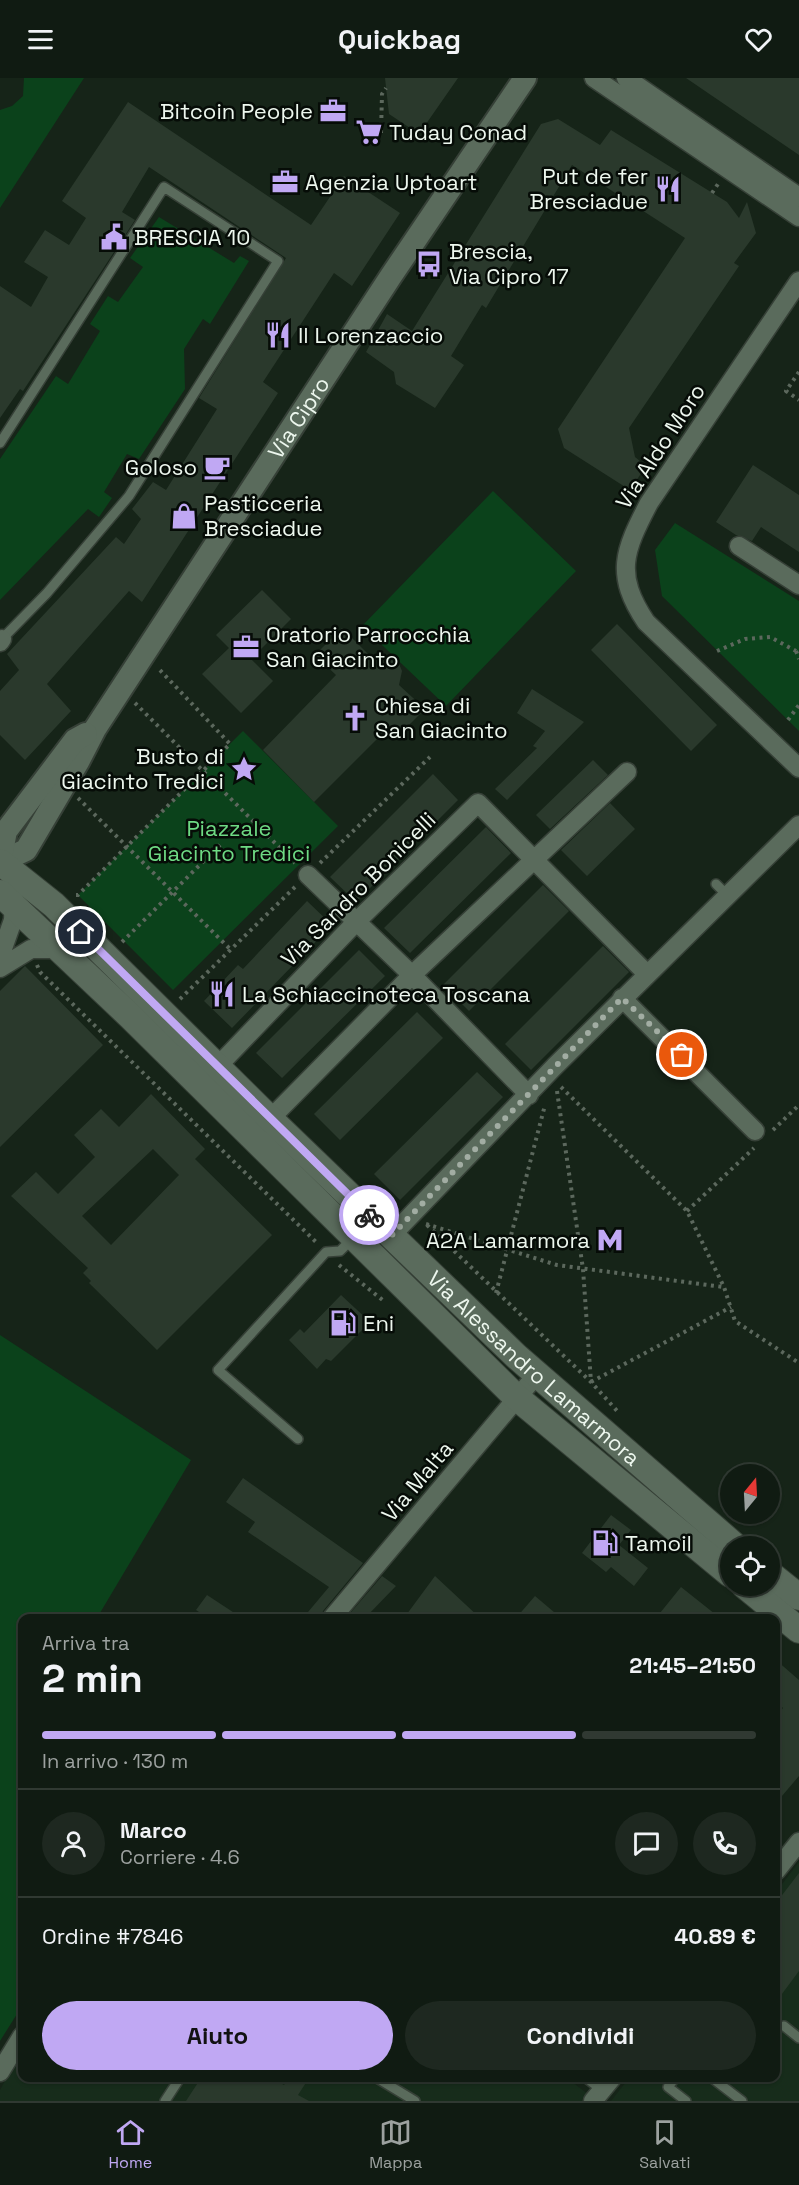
<!DOCTYPE html>
<html lang="it">
<meta charset="utf-8">
<style>
:root{--surface:#101b12;--page:#1e2820;--text:#f1f3f6;--muted:#9ca19f;--line:#303932;--accent:#c0a8f3}
body{margin:0;font-family:"Space Grotesk",sans-serif;background:var(--page);color:var(--text);height:100vh;display:flex;flex-direction:column;font-size:22px;white-space:nowrap}
*{box-sizing:border-box;margin:0}
p{font-size:20px;color:var(--muted)}
.icon{flex:none;width:33px;height:33px;fill:none;stroke:currentColor;stroke-width:2;stroke-linecap:round;stroke-linejoin:round}
.map{position:relative;flex:1;overflow:hidden}
.side{position:absolute;left:18px;top:1536px;width:762px;height:468px;display:flex;flex-direction:column;background:var(--surface);border-radius:12px;box-shadow:0 2px 4px #0004,0 0 0 2px var(--line)}
.side>*{flex:none}
.needle{width:39px;rotate:18deg}
.tools{position:absolute;left:720px;top:1386px;display:grid;gap:12px}
.tools a{display:grid;place-items:center;width:60px;height:60px;border-radius:50%;background:var(--surface);box-shadow:0 2px 4px #0004,0 0 0 2px var(--line);font-size:30px}
.pin{position:absolute;display:grid;place-items:center;width:51px;height:51px;color:#fff;margin:-26px;border:3px solid #fff;border-radius:50%;box-shadow:0 2px 6px #0007}
.courier{position:absolute;display:grid;place-items:center;width:60px;height:60px;margin:-30px;border:4px solid #c0a8f3;border-radius:50%;background:#fff;color:#222;box-shadow:0 2px 8px #0007}
.overview em{font-style:normal;font-weight:600}
.overview div{display:flex;flex-direction:column-reverse}
.overview{display:flex;align-items:center;justify-content:space-between;height:102px;padding:0 24px}
h1{font-size:39px;font-weight:600;line-height:45px}
.bar{display:grid;grid-template-columns:repeat(4,1fr);gap:9px 6px;align-content:center;height:72px;padding:0 24px}
.bar i{height:8px;border-radius:4px;background:var(--line)}
.bar .active{background:var(--accent)}
.bar p{grid-column:span 4}
.line{display:flex;align-items:center;gap:15px;padding:0 24px;border-top:2px solid var(--line)}
.line div{flex:1}
.round{display:grid;place-items:center;flex:none;width:63px;height:63px;border-radius:32px;background:var(--page)}
.action{display:flex;gap:12px;margin-top:auto;padding:12px 24px}
.action a{flex:1;height:69px;border-radius:36px;background:var(--accent);color:#111;font-size:24px;font-weight:600;line-height:69px;text-align:center}
.action a+a{background:var(--page);color:var(--text)}
header{display:flex;justify-content:space-between;align-items:center;height:78px;padding:0 24px;background:var(--surface);font-size:27px;font-weight:600}
.dock{display:flex;justify-content:space-around;align-items:center;height:84px;border-top:2px solid var(--line);background:var(--surface);font-size:16px;color:var(--muted)}
.dock a{display:grid;justify-items:center;gap:3px}
.dock .active{color:var(--accent)}
.map>svg:first-child{display:block}
.built{fill:#172c1b}
.green{fill:#0b421b}
.building{fill:#2a392c;fill-rule:evenodd}
.lines{fill:none;stroke-linecap:round;stroke-linejoin:round}
.service-casing{stroke:#364037;stroke-width:12}
.minor-casing{stroke:#364037;stroke-width:21}
.tertiary-casing{stroke:#364037;stroke-width:26}
.secondary-casing{stroke:#364037;stroke-width:28}
.path{stroke:#5c685d;stroke-width:4;stroke-dasharray:3 4.5;stroke-linecap:butt}
.service{stroke:#5a6b5c;stroke-width:9}
.minor{stroke:#5a6b5c;stroke-width:18}
.tertiary{stroke:#5a6b5c;stroke-width:22}
.secondary{stroke:#5a6b5c;stroke-width:26}
.done{stroke:#a2ada3;stroke-width:6;stroke-dasharray:0 10.8}
.route{stroke:#c0a8f3;stroke-width:8}
.labels{text-anchor:middle;stroke-width:5;stroke-linejoin:round;paint-order:stroke}
.poi-label{font-size:22px;fill:#edf7ee;stroke:#060c07;text-anchor:start}
.street-label{font-size:22px;fill:#edf7ee;stroke:#060c07}
.park-label{font-size:22px;fill:#6eda84;stroke:#060c07}
</style>
<header><svg class="icon" aria-label="menu" viewBox="0 0 24 24"><path d="M4 6h16M4 12h16M4 18h16"/></svg>Quickbag<svg class="icon" aria-label="heart" viewBox="0 0 24 24"><path d="M12 20l-8-8c-3-5 5-10 8-4 3-6 11-1 8 4z"/></svg></header>
<div class="map">
<svg width="799" height="2023" viewBox="0 0 799 2023">
<rect width="100%" height="100%" fill="#162418"/>
<path class="built" d="M799,1784v239h-188l18,-23h147v-186z
M22,1971v29h545l30,23h-597v-11z"/>
<path class="green" d="M24,0h60l-84,130v-98l12,-4 11,-10z
M159,139l75,46 6,-7 9,5 -39,63 -7,-5 -19,30 1,40 -46,70 -12,-5 -23,38 8,6 -13,19 -11,-8 -88,91v-141l56,-83 12,8 32,-53 -10,-7 18,-28 10,6 25,-35 -13,-9z
M493,413l83,80 -130,135 -84,-80z
M675,445l124,78v130l-137,-135 -7,-46z
M243,653l95,95 -165,164 -95,-95z
M0,1257l191,125 -94,158h-75v388l-22,35z"/>
<path class="building" d="M385,0h73l-39,56 -30,-20z
M686,0h113v77z
M128,24l183,123 33,-49 56,37 -48,73 -18,-13 -71,109 15,11 -136,209 -13,-11 -82,93 24,27 -46,49 -25,-25v-44l19,-21 -12,-16 109,-117 8,7 17,-25 -9,-10 21,-27 13,8 51,-81 -18,-11 87,-140 -137,-91 -27,45 13,8 -112,171 -3,-2 -20,29v-132l31,21 17,-30 -24,-15 21,-32 24,15 17,-27 -24,-17z
M558,41l42,26 11,-15 116,72 12,16 8,-16 9,31 -22,30 5,3 -110,162 6,29 11,9 -16,24 -66,-42 -6,-19 127,-191 -113,-73 -86,143 -4,-3 -31,51 13,9 -29,43 -39,-24 -2,-12 -28,-20 21,-38 25,17 129,-207z
M753,387l46,30v57l-38,-25 -9,14 -16,-6 -20,-13z
M262,512l29,29 -40,40 22,22 -32,32 -39,-39 27,-26 -13,-13z
M617,546l100,101 -26,26 -100,-101z
M342,550l29,29 14,-3 12,5 5,12 -3,14 26,24 -27,27 -9,-9 -75,75 -51,-52 73,-75 -21,-20z
M532,611l52,33 -77,78 -12,-11 42,-41 -4,-2 12,-15 -28,-18z
M593,682l15,15 -58,54 -14,-14z
M433,696l25,26 -102,102 -26,-25z
M610,725l25,26 -48,47 -26,-26z
M486,749l25,26 -101,100 -26,-25z
M543,807l26,26 -100,100 -26,-26z
M307,823l25,24 -100,103 -28,-27 34,-36 5,4z
M603,868l26,26 -98,98 -26,-26z
M359,872l26,26 -103,102 -26,-25z
M25,888l78,79 -103,102v-156z
M417,934l26,26 -103,102 -26,-26z
M477,994l26,25 -103,103 -26,-26z
M151,1016l54,55 -10,10 77,76 -115,115 -68,-67 2,-2 -8,-8 5,-5 -77,-72 25,-24 22,22 37,-37 -21,-22 27,-26 18,18zM153,1071l26,26 -68,70 -29,-29z
M341,1217l29,27 -39,39 -5,-2 -9,10 -28,-29 11,-11 4,4z
M243,1400l120,85 -40,48 -2,7h-18l26,-31 -81,-55 7,-10 -29,-20z
M611,1437l20,15 -12,15 29,23 -14,18 -23,-19 -5,5 -24,-19z
M382,1498l14,10 -31,32h-19z
M435,1498l45,42h-76z
M681,1509l39,31h-64z
M207,1517l35,23h-34l-12,-8z
M535,1518l26,22h-45z
M776,1582l23,20v96l-23,27v-87l7,-8 -7,-7z
M799,1795v98l-23,31v-99z
M201,2000h70l13,7 5,-7h20l-11,17 11,6h-123z"/>
<g class="lines">
<g class="service-casing">
<path id="service" d="M0,365l164,-256 114,74 -149,235 -82,97 -45,46 -2,-2
M716,806l12,12
M298,1361l-80,-69 108,-118 14,-1 13,-13
M784,1948l15,12
M377,2000l38,23
M586,2000l16,12
M675,2000l-7,9 18,14
M712,2000l30,23
M165,2023l15,-23"/>
</g>
<g class="minor-casing">
<path id="minor" d="M594,0l205,139
M626,0l173,119
M799,203l-150,222c-25,48 -35,71 -3,119l153,146
M739,468l60,39
M0,564l2,-3
M308,797l104,100 117,120
M0,879l13,-37 1,-21
M0,890l31,-19h29
M622,920l133,133
M217,989l140,-146 121,-118 169,171
M270,1041l142,-144 215,-203
M391,1158l164,-170 244,-241
M332,1540l206,-245
M776,1793l23,-29
M0,1994l22,-36
M593,2023l19,-23"/>
</g>
<g class="tertiary-casing">
<g id="tertiary">
<path id="s1" d="M0,784l26,-12 52,-88 17,-33 296,-453 134,-198"/>
<path d="M0,784l6,-31 69,-91 11,-6"/>
</g>
</g>
<g class="secondary-casing">
<g id="secondary">
<path id="s2" d="M0,784l54,43 216,214 246,237 219,190"/>
<path d="M0,815l131,124 385,380 214,177"/>
<path d="M770,1496l29,23"/>
<path d="M745,1508l54,44"/>
</g>
</g>
<path class="path" d="M381,55l1,-39 4,-6
M712,115l6,-9
M799,294l-13,19 13,9
M717,573l28,-12 25,-2 26,14 3,-2
M796,573l3,8
M135,625l160,160
M788,642l11,-15
M78,720l152,151
M320,785l110,-106
M76,817h2l152,-151 -72,-76
M122,864l100,-99
M37,887l3,7 277,271
M180,921l115,-112
M561,1009l126,124 37,76 11,34 64,42
M557,1013l26,178 8,113
M773,1052l26,-25
M687,1133l67,-63
M426,1146l131,41 166,22
M427,1147l164,157 28,31
M339,1187l46,37
M496,1215l49,-188
M591,1304l140,-75"/>
<use href="#service" class="service"/>
<use href="#minor" class="minor"/>
<use href="#tertiary" class="tertiary"/>
<use href="#secondary" class="secondary"/>
</g>
<g class="lines">
<path class="done" d="M369,1137l22,21 231,-238 60,57"/>
<path class="route" d="M81,854l288,283"/>
</g>
<defs>
<g id="office-bare" transform="scale(2.07)"><path d="M-6-3h4V-5.5h4V-3h4V5H-6ZM-1-4.5V-3h2v-1.5ZM-6 0V1H6V0Z" fill="#c0a8f3" stroke="#060c07" stroke-width="2.5" paint-order="stroke"/></g>
<g id="supermarket-bare" transform="scale(2.07)"><path d="M-6-5.5h2.5l.6 2H6L4.5 2H-2.5L-4.4-4H-6ZM-1.5 3.2a1.3 1.3 0 1 0 .1 0ZM3 3.2a1.3 1.3 0 1 0 .1 0Z" fill="#c0a8f3" stroke="#060c07" stroke-width="2.5" paint-order="stroke"/></g>
<g id="restaurant-bare" transform="scale(2.07)"><path d="M-5-6h1v4h1v-4h1v4h1v-4h1v5L-1.5 .5V6h-2V.5L-5-1ZM5-6V6H3V1.5H1.5Q1.5-4 5-6Z" fill="#c0a8f3" stroke="#060c07" stroke-width="2.5" paint-order="stroke"/></g>
<g id="civic-bare" transform="scale(2.07)"><path d="M-.6-6.5H3V-4.5H.6V-3L4-1V1h2V6H-6V1h2V-1L-.6-3ZM-1.2 2.5V6h2.4V2.5Z" fill="#c0a8f3" stroke="#060c07" stroke-width="2.5" paint-order="stroke"/></g>
<g id="bus-bare" transform="scale(2.07)"><path d="M-5-6H5V4H4V6H2V4H-2V6H-4V4H-5ZM-3.5-4V0h7V-4ZM-3.5 1.2v1.5H-2V1.2ZM2 1.2v1.5H3.5V1.2Z" fill="#c0a8f3" stroke="#060c07" stroke-width="2.5" paint-order="stroke"/></g>
<g id="cafe-bare" transform="scale(2.07)"><path d="M-5.5-4.5H6V0H3Q3 3.5 0 3.5H-2.5Q-5.5 3.5-5.5 0ZM3-3.2v2h1.7v-2ZM-6 4.5H4V6H-6Z" fill="#c0a8f3" stroke="#060c07" stroke-width="2.5" paint-order="stroke"/></g>
<g id="shop-bare" transform="scale(2.07)"><path d="M-5-2.5h2.3a2.7 3.5 0 0 1 5.4 0H5L5.5 6h-11ZM-1.5-2.5h3a1.5 2.3 0 0 0-3 0Z" fill="#c0a8f3" stroke="#060c07" stroke-width="2.5" paint-order="stroke"/></g>
<g id="church-bare" transform="scale(2.07)"><path d="M-1.2-6h2.4v3.5h3.3v2.4h-3.3V6h-2.4V-.1h-3.3v-2.4h3.3Z" fill="#c0a8f3" stroke="#060c07" stroke-width="2.5" paint-order="stroke"/></g>
<g id="sight-bare" transform="scale(2.07)"><path d="M0-6L1.8-2.2L6-1.7L2.9 1.2L3.7 5.4L0 3.3L-3.7 5.4L-2.9 1.2L-6-1.7L-1.8-2.2Z" fill="#c0a8f3" stroke="#060c07" stroke-width="2.5" paint-order="stroke"/></g>
<g id="metro-bare" transform="scale(2.07)"><path d="M-5.5 5V-5H-3L0 0L3-5H5.5V5H3V-.5L0 4L-3-.5V5Z" fill="#c0a8f3" stroke="#060c07" stroke-width="2.5" paint-order="stroke"/></g>
<g id="fuel-bare" transform="scale(2.07)"><path d="M-5.5-6h7V0h2V4h1.3V-2.5L3-4.5l.8-.8L6-3V5H2.5V1h-1V6h-7ZM-4.2-4.7v3.2H.2V-4.7Z" fill="#c0a8f3" stroke="#060c07" stroke-width="2.5" paint-order="stroke"/></g>
</defs>
<g fill-rule="evenodd">
<use href="#office-bare" x="333" y="33"/>
<use href="#supermarket-bare" x="369" y="54"/>
<use href="#office-bare" x="285" y="104"/>
<use href="#restaurant-bare" x="668" y="111"/>
<use href="#civic-bare" x="114" y="159"/>
<use href="#bus-bare" x="429" y="186"/>
<use href="#restaurant-bare" x="278" y="257"/>
<use href="#cafe-bare" x="217" y="389"/>
<use href="#shop-bare" x="184" y="438"/>
<use href="#office-bare" x="246" y="569"/>
<use href="#church-bare" x="355" y="640"/>
<use href="#sight-bare" x="244" y="691"/>
<use href="#restaurant-bare" x="222" y="916"/>
<use href="#metro-bare" x="610" y="1162"/>
<use href="#fuel-bare" x="343" y="1245"/>
<use href="#fuel-bare" x="605" y="1465"/>
</g>
<g class="labels">
<g class="poi-label">
<text x="313" y="41" text-anchor="end">Bitcoin People</text>
<text x="389" y="62">Tuday Conad</text>
<text x="648" y="106" text-anchor="end">Put de fer<tspan x="648" dy="25">Bresciadue</tspan></text>
<text x="305" y="112">Agenzia Uptoart</text>
<text x="134" y="167">BRESCIA 10</text>
<text x="449" y="181">Brescia,<tspan x="449" dy="25">Via Cipro 17</tspan></text>
<text x="298" y="265">Il Lorenzaccio</text>
<text x="197" y="397" text-anchor="end">Goloso</text>
<text x="204" y="433">Pasticceria<tspan x="204" dy="25">Bresciadue</tspan></text>
<text x="266" y="564">Oratorio Parrocchia<tspan x="266" dy="25">San Giacinto</tspan></text>
<text x="375" y="635">Chiesa di<tspan x="375" dy="25">San Giacinto</tspan></text>
<text x="224" y="686" text-anchor="end">Busto di<tspan x="224" dy="25">Giacinto Tredici</tspan></text>
<text x="242" y="924">La Schiaccinoteca Toscana</text>
<text x="590" y="1170" text-anchor="end">A2A Lamarmora</text>
<text x="363" y="1253">Eni</text>
<text x="625" y="1473">Tamoil</text>
</g>
<g class="street-label">
<text dy="8" stroke="none"><textPath href="#s1" startOffset="540">Via Cipro</textPath></text>
<text transform="translate(660 368) rotate(-57)" y="8">Via Aldo Moro</text>
<text transform="translate(358 811) rotate(-45)" y="8">Via Sandro Bonicelli</text>
<text dy="8" stroke="none"><textPath href="#s2" startOffset="736">Via Alessandro Lamarmora</textPath></text>
<text transform="translate(417 1403) rotate(-50)" y="8">Via Malta</text>
</g>
<g class="park-label">
<text x="229" y="758">Piazzale<tspan x="229" dy="25">Giacinto Tredici</tspan></text>
</g>
</g>
</svg>
<div class="tools">
<a><svg class="needle" viewBox="-14 -14 28 28"><path d="M0-13l5 13h-10z" fill="#e53935"/><path d="M0 13l5-13h-10z" fill="#9ca19f"/></svg></a>
<a><svg class="icon" aria-label="locate" viewBox="0 0 24 24"><circle cx="12" cy="12" r="6"/><path d="M12 2v4M12 18v4M2 12h4M18 12h4"/></svg></a>
</div>
<div class="pin" style="left:682px;top:977px;background:#ea580c"><svg class="icon" aria-label="bag" viewBox="0 0 24 24"><path d="M5 8h14l-1 12H6zM9 8a3 3 0 0 1 6 0"/></svg></div>
<div class="pin" style="left:81px;top:854px;background:#1f2937"><svg class="icon" aria-label="home" viewBox="0 0 24 24"><path d="M3 11l9-7 9 7M6 9v11h12V9"/></svg></div>
<div class="courier" style="left:369px;top:1137px"><svg class="icon" aria-label="bike" viewBox="0 0 24 24"><circle cx="6" cy="16" r="4"/><circle cx="18" cy="16" r="4"/><path d="M6 16l4-8h5l3 8M10 8l3 8H6M13 5h3"/></svg></div>
<section class="side">
<div class="overview"><div><h1>2 min</h1><p>Arriva tra</p></div><em>21:45–21:50</em></div>
<div class="bar"><i class="active"></i><i class="active"></i><i class="active"></i><i></i><p>In arrivo · 130 m</p></div>
<div class="line" style="height:108px"><a class="round"><svg class="icon" aria-label="person" viewBox="0 0 24 24"><circle cx="12" cy="8" r="4"/><path d="M4 21q1-7 8-7t8 7"/></svg></a><div><b>Marco</b><p>Corriere · 4.6</p></div><a class="round"><svg class="icon" aria-label="chat" viewBox="0 0 24 24"><path d="M4 5h16v11H9l-5 4z"/></svg></a><a class="round"><svg class="icon" aria-label="phone" viewBox="0 0 24 24"><path d="M5 4h4l2 5-3 2q2 4 5 5l2-3 5 2v4C11 20 4 13 5 4z"/></svg></a></div>
<div class="line" style="height:78px"><div>Ordine #7846</div><b>40.89 €</b></div>
<div class="action"><a>Aiuto</a><a>Condividi</a></div>
</section>
</div>
<nav class="dock">
<a class="active"><svg class="icon" aria-label="home" viewBox="0 0 24 24"><path d="M3 11l9-7 9 7M6 9v11h12V9"/></svg>Home</a>
<a><svg class="icon" aria-label="map" viewBox="0 0 24 24"><path d="M3 6l6-2 6 2 6-2v14l-6 2-6-2-6 2zM9 4v14M15 6v14"/></svg>Mappa</a>
<a><svg class="icon" aria-label="saved" viewBox="0 0 24 24"><path d="M7 4h10v16l-5-4-5 4z"/></svg>Salvati</a>
</nav>
